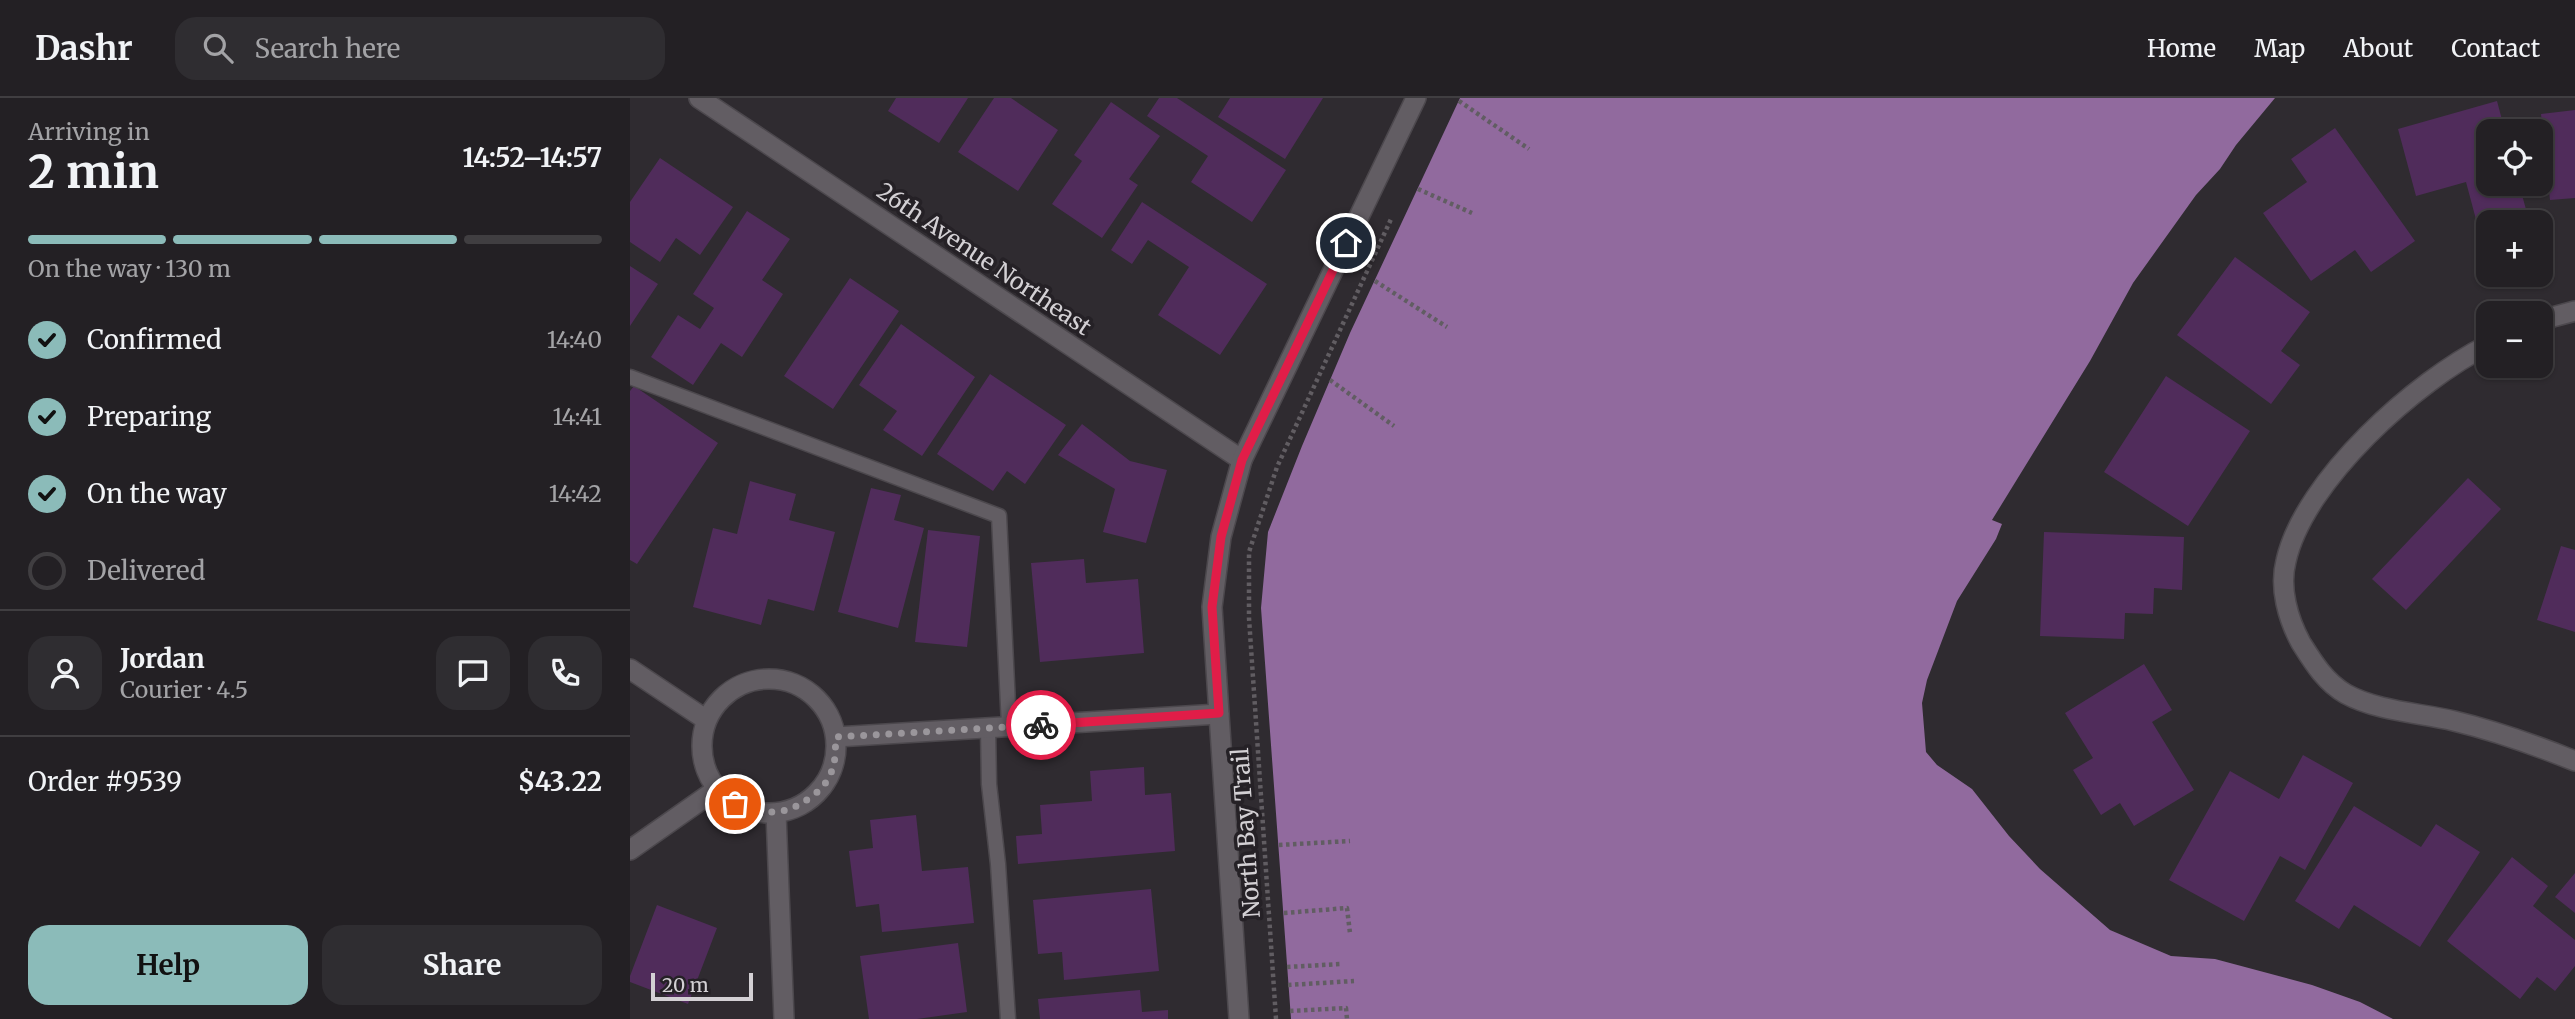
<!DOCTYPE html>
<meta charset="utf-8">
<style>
:root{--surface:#232024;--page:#2f2d31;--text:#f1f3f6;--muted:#a3a3a6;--line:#403e41;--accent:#8bbbb9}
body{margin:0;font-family:Merriweather,serif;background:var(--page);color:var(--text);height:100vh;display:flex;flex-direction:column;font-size:26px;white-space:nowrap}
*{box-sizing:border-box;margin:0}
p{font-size:23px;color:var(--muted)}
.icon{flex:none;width:38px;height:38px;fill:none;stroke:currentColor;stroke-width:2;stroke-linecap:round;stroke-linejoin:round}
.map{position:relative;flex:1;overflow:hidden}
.drawer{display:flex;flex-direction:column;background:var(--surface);width:630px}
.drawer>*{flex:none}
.tools{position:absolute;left:1846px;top:21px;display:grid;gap:14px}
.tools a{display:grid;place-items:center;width:77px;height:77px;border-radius:14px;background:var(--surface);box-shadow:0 2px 5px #0004,0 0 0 2px var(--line);font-size:35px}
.scale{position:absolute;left:21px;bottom:18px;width:102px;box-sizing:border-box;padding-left:7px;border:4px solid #d3d0d4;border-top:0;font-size:19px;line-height:24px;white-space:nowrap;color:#d3d0d4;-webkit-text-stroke:5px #252126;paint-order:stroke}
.pin{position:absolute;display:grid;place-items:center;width:60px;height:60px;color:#fff;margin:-30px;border:4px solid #fff;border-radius:50%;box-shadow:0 2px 7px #0007}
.courier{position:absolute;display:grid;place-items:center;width:70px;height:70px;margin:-35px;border:5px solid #e11d48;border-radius:50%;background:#fff;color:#222;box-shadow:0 2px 9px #0007}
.summary em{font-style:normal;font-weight:700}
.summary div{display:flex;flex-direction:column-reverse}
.summary{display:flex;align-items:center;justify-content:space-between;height:119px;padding:0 28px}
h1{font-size:46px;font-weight:700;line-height:52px}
.bar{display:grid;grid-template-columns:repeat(4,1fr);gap:10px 7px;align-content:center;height:84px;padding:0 28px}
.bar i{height:9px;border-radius:5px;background:var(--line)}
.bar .on{background:var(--accent)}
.bar p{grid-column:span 4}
.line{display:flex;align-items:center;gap:18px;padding:0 28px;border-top:2px solid var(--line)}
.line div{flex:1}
.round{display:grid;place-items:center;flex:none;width:74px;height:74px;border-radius:21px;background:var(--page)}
ol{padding:0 28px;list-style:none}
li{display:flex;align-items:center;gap:21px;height:77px}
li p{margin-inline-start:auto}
li .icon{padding:7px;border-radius:50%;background:var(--accent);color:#111;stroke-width:4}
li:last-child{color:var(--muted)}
li i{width:38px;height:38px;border:4px solid var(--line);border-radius:50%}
.primary-button{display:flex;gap:14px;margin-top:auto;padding:14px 28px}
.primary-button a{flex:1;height:80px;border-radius:21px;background:var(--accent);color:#111;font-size:28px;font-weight:700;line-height:80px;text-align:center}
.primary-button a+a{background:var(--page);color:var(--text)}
header{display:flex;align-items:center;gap:42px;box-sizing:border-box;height:98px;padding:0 35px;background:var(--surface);border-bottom:2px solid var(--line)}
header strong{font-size:33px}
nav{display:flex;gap:38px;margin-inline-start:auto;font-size:24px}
.search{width:490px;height:63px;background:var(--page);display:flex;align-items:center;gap:18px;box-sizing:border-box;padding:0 24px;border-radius:21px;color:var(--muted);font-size:26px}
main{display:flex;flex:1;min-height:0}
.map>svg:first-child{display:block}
.water{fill:#916a9e}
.building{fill:#502c5b}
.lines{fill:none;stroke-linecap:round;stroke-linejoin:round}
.service-casing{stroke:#4c484d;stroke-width:17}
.minor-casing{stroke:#4c484d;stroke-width:22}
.tertiary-casing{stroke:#4c484d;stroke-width:22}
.path{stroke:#615d62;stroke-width:4.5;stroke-dasharray:3.5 3.5;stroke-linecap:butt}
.service{stroke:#625d63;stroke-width:14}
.minor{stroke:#625d63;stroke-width:19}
.tertiary{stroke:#625d63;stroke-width:19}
.done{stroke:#9a969b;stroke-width:7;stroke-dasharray:0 12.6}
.route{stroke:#e11d48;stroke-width:9}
.labels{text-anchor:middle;stroke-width:7;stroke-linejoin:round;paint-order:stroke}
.street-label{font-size:23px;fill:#d3d0d4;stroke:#252126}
</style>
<header>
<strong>Dashr</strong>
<div class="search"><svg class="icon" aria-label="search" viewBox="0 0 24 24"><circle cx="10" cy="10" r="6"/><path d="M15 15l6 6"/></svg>Search here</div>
<nav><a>Home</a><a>Map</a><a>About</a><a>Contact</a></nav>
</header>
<main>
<section class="drawer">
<div class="summary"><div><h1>2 min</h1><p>Arriving in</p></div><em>14:52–14:57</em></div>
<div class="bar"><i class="on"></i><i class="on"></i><i class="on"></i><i></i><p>On the way · 130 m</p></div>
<ol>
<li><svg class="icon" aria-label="check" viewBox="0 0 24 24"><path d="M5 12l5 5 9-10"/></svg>Confirmed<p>14:40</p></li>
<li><svg class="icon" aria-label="check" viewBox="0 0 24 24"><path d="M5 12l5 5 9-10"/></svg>Preparing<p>14:41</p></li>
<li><svg class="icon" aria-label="check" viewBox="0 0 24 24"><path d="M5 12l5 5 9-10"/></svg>On the way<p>14:42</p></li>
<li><i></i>Delivered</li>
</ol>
<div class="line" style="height:126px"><a class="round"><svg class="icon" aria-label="person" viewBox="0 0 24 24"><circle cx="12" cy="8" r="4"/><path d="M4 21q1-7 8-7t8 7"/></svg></a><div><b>Jordan</b><p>Courier · 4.5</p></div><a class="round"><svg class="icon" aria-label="chat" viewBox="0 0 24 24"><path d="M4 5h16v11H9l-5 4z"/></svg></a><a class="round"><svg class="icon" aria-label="phone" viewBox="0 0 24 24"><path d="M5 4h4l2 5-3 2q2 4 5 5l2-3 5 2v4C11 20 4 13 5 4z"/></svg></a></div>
<div class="line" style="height:91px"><div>Order #9539</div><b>$43.22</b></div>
<div class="primary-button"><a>Help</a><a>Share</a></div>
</section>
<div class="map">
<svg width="1945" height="921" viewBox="0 0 1945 921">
<rect width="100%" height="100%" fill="#2f2b30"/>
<path class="water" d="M830,0h815l-39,47 -16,24 -24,26 -63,88 -43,78 -98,159 10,4 -6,15 -39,62 -30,79 -5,23 4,49 11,13 35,24 37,47 31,33 70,61 61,26 44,3 97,26 48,17 33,17h-1102l-30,-411 7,-76 34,-86 48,-113z"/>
<path class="building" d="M266,0h72l-29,45 -51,-32z
M364,0h17l47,32 -40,61 -60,-39z
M529,0h18l109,72 -34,52 -61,-40 17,-26 -61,-40z
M600,0h93l-38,61 -67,-42z
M1867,3l8,30h-17v53h31l8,29 -49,14 -12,-45 -50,14 -18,-67z
M481,4l49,34 -31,43 9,6 -36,53 -50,-34 30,-43 -8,-6z
M1945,12v88l-25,2 -9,-86z
M1705,30l80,113 -44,31 -16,-22 -44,31 -48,-68 44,-31 -16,-23z
M30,60l73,49 -33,48 -24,-17 -16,24 -30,-20v-40z
M512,104l125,82 -47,71 -62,-40 31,-48 -41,-27 -16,24 -21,-14z
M117,113l43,28 -28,41 21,14 -41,63 -21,-14 -28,42 -42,-28 27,-42 22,14 14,-21 -21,-14z
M1605,159l75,55 -29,39 19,14 -29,39 -94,-69z
M0,168l28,18 -28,42z
M220,180l49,33 -66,98 -49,-33z
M271,226l74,53 -53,79 -39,-26 14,-19 -38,-26z
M360,276l76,51 -41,59 -18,-13 -14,20 -56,-37z
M1536,278l84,55 -62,95 -84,-54z
M4,288l84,57 -81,121 -7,-4v-169z
M452,326l48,37 37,9 -21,73 -43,-11 12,-43 -57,-34z
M1838,380l33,31 -95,101 -34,-31z
M120,383l46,13 -7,26 46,12 -21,79 -46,-12 -7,26 -68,-18 20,-79 24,6z
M241,390l30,7 -7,25 30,8 -26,100 -60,-16z
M298,432l52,6 -13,111 -52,-5z
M1414,434l140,5 -2,53 -28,-2 -1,26 -28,-1 -1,26 -84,-3z
M1931,448l14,4v82l-38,-12z
M454,461l2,24 52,-4 6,74 -104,9 -9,-99z
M1514,566l28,46 -20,12 42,68 -60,36 -14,-23 -19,12 -28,-45 20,-12 -28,-45z
M1673,657l50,28 -48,87 -25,-14 -36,65 -75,-41 61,-109 49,28z
M514,669l1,28 26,-2 4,58 -157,13 -2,-28 26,-2 -2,-29 52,-4 -2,-30z
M1724,708l67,41 15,-23 44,28 -60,95 -66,-42 -15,24 -44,-28z
M286,717l6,56 46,-4 6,56 -92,9 -3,-28 -23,3 -7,-56 24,-3 -3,-28z
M1882,759l36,29 -15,20 42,34v26l-20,25 -18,-14 -17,22 -73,-58z
M1945,775v40l-20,-16z
M521,791l8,82 -95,9 -2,-28 -24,2 -5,-54z
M27,807l60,23 -29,76 -58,-22v-6z
M328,845l9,69 -50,7h-48l-9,-63z
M510,892l2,22 26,-2v9h-128l-2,-20z"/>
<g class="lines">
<g class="service-casing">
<path id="service" d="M0,279l369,139 10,210
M358,630l1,56 9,80 10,155"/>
</g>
<g class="minor-casing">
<path id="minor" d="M69,0l543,362
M1911,222l34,-9
M1858,247c-71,35 -184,135 -202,216 -7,27 2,58 15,82 12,19 24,39 45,51 31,17 74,19 108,27 42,10 81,24 121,40
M0,571l75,50
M72 648a67 67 0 1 1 134 0a67 67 0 1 1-134 0Z
M206,639l383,-23
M146,715l8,206
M0,752l87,-61"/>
</g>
<g class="tertiary-casing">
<path id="tertiary" d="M609,921l-27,-412 9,-70 21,-77 174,-362"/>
</g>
<path class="path" d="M829,3l70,48
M788,91l54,24
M745,183l72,46
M700,282l64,46
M649,747l71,-4
M654,815l63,-5 3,25
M657,869l54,-3
M658,887l66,-4
M660,913l56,-3 1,11
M646,921l-27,-401v-66l28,-85 115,-250"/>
<use href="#service" class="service"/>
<use href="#minor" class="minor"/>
<use href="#tertiary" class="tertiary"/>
</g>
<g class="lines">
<path class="done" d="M105,706c31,11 50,13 77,-8 9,-6 17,-16 20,-26 4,-9 3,-23 4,-33l205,-12"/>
<path class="route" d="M411,627l178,-12 -7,-106 9,-70 21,-77 104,-217"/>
</g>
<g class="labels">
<g class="street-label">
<text transform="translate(354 161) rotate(34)" y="8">26th Avenue Northeast</text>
<text transform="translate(616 735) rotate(-94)" y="8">North Bay Trail</text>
</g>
</g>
</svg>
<div class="tools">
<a><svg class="icon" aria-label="locate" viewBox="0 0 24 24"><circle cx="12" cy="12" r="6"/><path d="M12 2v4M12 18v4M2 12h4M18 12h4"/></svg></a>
<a>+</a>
<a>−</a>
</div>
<div class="scale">20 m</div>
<div class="pin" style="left:105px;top:706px;background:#ea580c"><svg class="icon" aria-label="bag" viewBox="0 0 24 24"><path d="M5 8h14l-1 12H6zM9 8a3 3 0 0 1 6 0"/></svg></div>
<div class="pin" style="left:716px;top:145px;background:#1f2937"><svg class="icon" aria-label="home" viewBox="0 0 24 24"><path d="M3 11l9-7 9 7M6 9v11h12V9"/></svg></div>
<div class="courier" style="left:411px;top:627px"><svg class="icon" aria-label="bike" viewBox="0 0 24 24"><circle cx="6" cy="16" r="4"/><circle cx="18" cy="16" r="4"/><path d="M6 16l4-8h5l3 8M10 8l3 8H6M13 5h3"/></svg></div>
</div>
</main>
